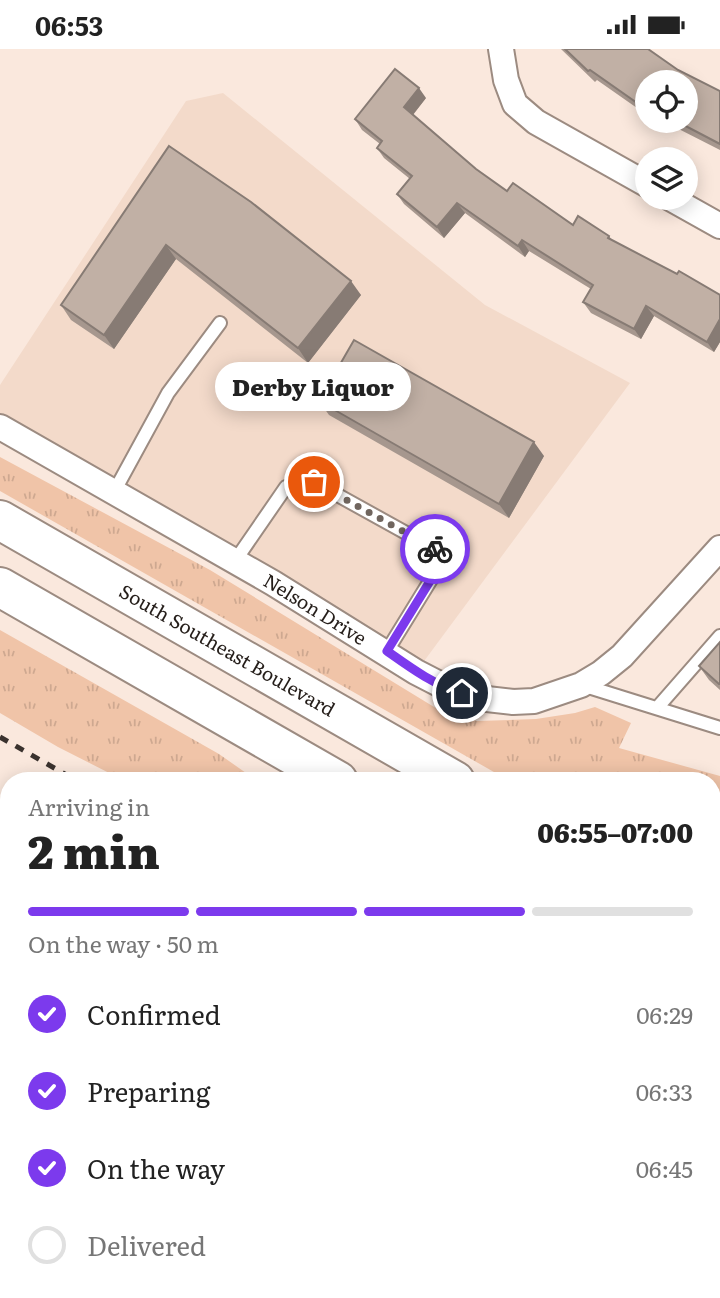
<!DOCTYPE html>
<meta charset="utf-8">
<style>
:root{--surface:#fff;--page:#f6f6f6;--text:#222;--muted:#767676;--line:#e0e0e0;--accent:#7c3aed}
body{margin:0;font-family:Literata,serif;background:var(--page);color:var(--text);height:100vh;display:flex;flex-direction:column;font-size:26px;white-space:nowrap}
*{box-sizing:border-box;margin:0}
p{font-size:23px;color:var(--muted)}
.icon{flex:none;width:38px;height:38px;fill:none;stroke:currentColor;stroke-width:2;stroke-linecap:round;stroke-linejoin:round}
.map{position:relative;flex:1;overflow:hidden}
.panel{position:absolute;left:0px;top:723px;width:721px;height:527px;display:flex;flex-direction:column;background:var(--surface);border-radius:28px 28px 0 0;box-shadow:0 4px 18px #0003}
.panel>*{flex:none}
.controls{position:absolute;left:635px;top:21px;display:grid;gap:14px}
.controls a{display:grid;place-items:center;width:63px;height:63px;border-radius:50%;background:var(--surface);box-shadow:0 4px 18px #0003;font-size:35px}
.pin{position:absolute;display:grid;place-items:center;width:60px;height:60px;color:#fff;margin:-30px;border:4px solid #fff;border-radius:50%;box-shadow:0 2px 7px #0007}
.courier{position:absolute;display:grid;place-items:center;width:70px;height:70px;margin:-35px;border:5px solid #7c3aed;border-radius:50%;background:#fff;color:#222;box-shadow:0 2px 9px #0007}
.bubble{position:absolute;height:49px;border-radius:24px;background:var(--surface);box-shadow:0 4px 18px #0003;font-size:23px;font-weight:800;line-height:49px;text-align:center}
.summary em{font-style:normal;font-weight:800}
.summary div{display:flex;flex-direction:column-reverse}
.summary{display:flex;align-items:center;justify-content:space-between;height:119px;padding:0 28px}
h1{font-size:46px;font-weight:800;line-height:52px}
.bar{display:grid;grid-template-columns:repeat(4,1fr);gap:10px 7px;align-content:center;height:84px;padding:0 28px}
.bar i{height:9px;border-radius:5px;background:var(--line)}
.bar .current{background:var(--accent)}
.bar p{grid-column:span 4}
ol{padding:0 28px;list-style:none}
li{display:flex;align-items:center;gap:21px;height:77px}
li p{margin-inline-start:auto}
li .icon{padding:7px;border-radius:50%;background:var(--accent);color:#fff;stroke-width:4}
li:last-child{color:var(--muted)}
li i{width:38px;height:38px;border:4px solid var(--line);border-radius:50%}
.status{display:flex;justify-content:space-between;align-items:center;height:49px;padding:0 35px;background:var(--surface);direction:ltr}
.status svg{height:19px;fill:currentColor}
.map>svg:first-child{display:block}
.built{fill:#f3daca}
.grass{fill:url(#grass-tufts)}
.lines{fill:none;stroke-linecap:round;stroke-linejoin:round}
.lane-casing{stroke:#9c8b81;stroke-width:16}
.street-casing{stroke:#9c8b81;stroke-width:28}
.secondary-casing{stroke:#9c8b81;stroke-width:38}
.primary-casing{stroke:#9c8b81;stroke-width:42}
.lane{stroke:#fff;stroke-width:12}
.street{stroke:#fff;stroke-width:24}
.secondary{stroke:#fff;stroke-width:35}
.primary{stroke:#fff;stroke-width:38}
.rail{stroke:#3a322e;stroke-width:5;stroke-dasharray:9 9;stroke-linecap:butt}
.wall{fill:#a6978e}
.shaded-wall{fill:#877b74}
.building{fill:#c1b0a5;stroke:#877b74;stroke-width:2}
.done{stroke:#70655e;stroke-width:7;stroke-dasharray:0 12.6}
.route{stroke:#7c3aed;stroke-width:9}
.labels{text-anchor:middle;stroke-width:7;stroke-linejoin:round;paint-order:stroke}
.street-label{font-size:19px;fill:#251e1a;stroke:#fae8dd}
</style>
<div class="status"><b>06:53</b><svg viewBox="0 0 49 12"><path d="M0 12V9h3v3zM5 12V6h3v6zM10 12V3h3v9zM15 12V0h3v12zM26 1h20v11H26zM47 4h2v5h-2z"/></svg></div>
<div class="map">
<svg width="720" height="1249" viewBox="0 0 720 1249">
<defs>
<pattern id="grass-tufts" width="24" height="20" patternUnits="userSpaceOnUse" patternTransform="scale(1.75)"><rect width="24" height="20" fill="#f0c4a8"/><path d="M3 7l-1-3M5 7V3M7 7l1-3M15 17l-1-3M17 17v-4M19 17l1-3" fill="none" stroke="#cea890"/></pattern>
</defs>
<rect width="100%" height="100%" fill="#fae8dd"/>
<path class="built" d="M223,44l262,212 145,78 -214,289 -416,-245v-42l186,-284z"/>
<path class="grass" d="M0,408l210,113 229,140 38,11 59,-2 39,-6 20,-6 36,16 -12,25 101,28v115l-8,-1v-109l-204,-1 -508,-289z
M0,581l219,124 37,26h-133l-65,-33 -58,-34z"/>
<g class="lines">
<g class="lane-casing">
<path id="lane" d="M114,443l54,-99 52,-70
M235,512l51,-74 28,-5 121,67v24l-48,78
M582,636l138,43
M657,659l63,-72"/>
</g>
<g class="street-casing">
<g id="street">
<path d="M501,0l5,31 9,24 21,18 112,63"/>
<path d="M670,149l50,28"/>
<path id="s1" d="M0,378l273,156 143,89 31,16 31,10 35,4 21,-1 47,-16 20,-12 21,-17 98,-108"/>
<path d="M0,1126l9,5"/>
<path d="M712,1224l8,4"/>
<path d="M179,1241l11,8"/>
<path d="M432,1249l7,-8"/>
</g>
</g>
<g class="secondary-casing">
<path id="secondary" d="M712,927l8,-8"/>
</g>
<g class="primary-casing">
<g id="primary">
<path id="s2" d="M0,471l455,261"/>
<path d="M0,538l338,194"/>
<path d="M712,879l8,4"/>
<path d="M712,943l8,5"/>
</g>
</g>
<use href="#lane" class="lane"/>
<use href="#street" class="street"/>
<use href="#secondary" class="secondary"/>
<use href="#primary" class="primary"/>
<path class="rail" d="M0,688l77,44
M712,1092l8,5"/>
</g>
<path class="wall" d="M561,0h87l30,21 42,21v59l-57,-29h23l-38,-39 -1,33 -50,-35 -2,2z
M426,49l-13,17 63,54 31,22 66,34 36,11 3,4 65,34 43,21v47l-6,10 -60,-36 -13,23 -50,-26 -8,-11 8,-13 -62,-38 -4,6 -60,-44 -21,25 -40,-34 -7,-10 13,-15 -26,-21 -7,-10 3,-4 -18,-14 -7,-11z
M169,97l192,149 -53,68 -132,-104 -62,90 -43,-29 -10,-15z
M319,352l225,55 -35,62 -180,-103z
M720,593v48l-11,-10 -10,-14z"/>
<path class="shaded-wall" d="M419,39l7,10 -15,19 -7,-10z
M641,54l7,9 -1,3 -7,-10z
M457,154l8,10 -21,25 -7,-11z
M522,191l7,11 -4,6 -7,-11z
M166,196l10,14 -62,90 -10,-14z
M351,232l10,14 -53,68 -10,-15z
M646,257l8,10 -13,23 -7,-10z
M720,270v23l-6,10 -7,-10z
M534,393l10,14 -35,62 -10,-14z"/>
<path class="building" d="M565,0h83l30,21 42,21v53l-44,-23h10v-39h-38v24l-7,-3 -1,2 -50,-35 -2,1z
M395,20l24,19 -15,19 72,62 31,22 6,-8 60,42 5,-9 31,20 -1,2 69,36 2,-3 41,24v24l-13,23 -61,-36 -12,23 -51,-27 10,-17 -71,-45 -4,6 -61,-43 -20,24 -40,-33 15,-18 -35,-28 5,-7 -27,-22z
M169,97l82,56 100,79 -53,67 -132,-103 -62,90 -43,-30z
M354,291l180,102 -35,62 -180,-103z
M720,593v42h-1l-20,-18z"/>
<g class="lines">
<path class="done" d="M314,433l121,67"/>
<path class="route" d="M435,500v24l-48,78c24,17 47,34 75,42"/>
</g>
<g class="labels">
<g class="street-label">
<text dy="7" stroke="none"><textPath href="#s1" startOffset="364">Nelson Drive</textPath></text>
<text dy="7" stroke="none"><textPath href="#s2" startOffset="262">South Southeast Boulevard</textPath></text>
</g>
</g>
</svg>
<div class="controls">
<a><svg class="icon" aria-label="locate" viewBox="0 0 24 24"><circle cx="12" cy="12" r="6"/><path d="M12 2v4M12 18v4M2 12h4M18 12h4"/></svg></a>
<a><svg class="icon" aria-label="layers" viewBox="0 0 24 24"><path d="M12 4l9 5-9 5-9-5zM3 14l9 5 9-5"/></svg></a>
</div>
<div class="pin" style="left:314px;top:433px;background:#ea580c"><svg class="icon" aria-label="bag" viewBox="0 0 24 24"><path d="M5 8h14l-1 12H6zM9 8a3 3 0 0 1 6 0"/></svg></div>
<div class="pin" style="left:462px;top:644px;background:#1f2937"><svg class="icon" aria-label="home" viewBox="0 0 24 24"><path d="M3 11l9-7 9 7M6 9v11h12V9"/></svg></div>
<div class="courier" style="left:435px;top:500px"><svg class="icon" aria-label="bike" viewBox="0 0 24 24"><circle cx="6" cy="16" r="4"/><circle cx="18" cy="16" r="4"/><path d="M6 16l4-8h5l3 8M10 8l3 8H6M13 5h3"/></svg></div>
<div class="bubble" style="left:215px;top:313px;width:196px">Derby Liquor</div>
<section class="panel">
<div class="summary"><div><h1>2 min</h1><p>Arriving in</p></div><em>06:55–07:00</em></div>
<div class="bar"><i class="current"></i><i class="current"></i><i class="current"></i><i></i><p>On the way · 50 m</p></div>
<ol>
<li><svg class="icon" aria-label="check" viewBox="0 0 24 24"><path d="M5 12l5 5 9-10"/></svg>Confirmed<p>06:29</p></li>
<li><svg class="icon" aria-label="check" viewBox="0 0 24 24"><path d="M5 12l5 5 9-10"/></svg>Preparing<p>06:33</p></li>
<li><svg class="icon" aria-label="check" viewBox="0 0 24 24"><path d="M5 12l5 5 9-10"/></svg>On the way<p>06:45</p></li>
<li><i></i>Delivered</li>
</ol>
</section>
</div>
